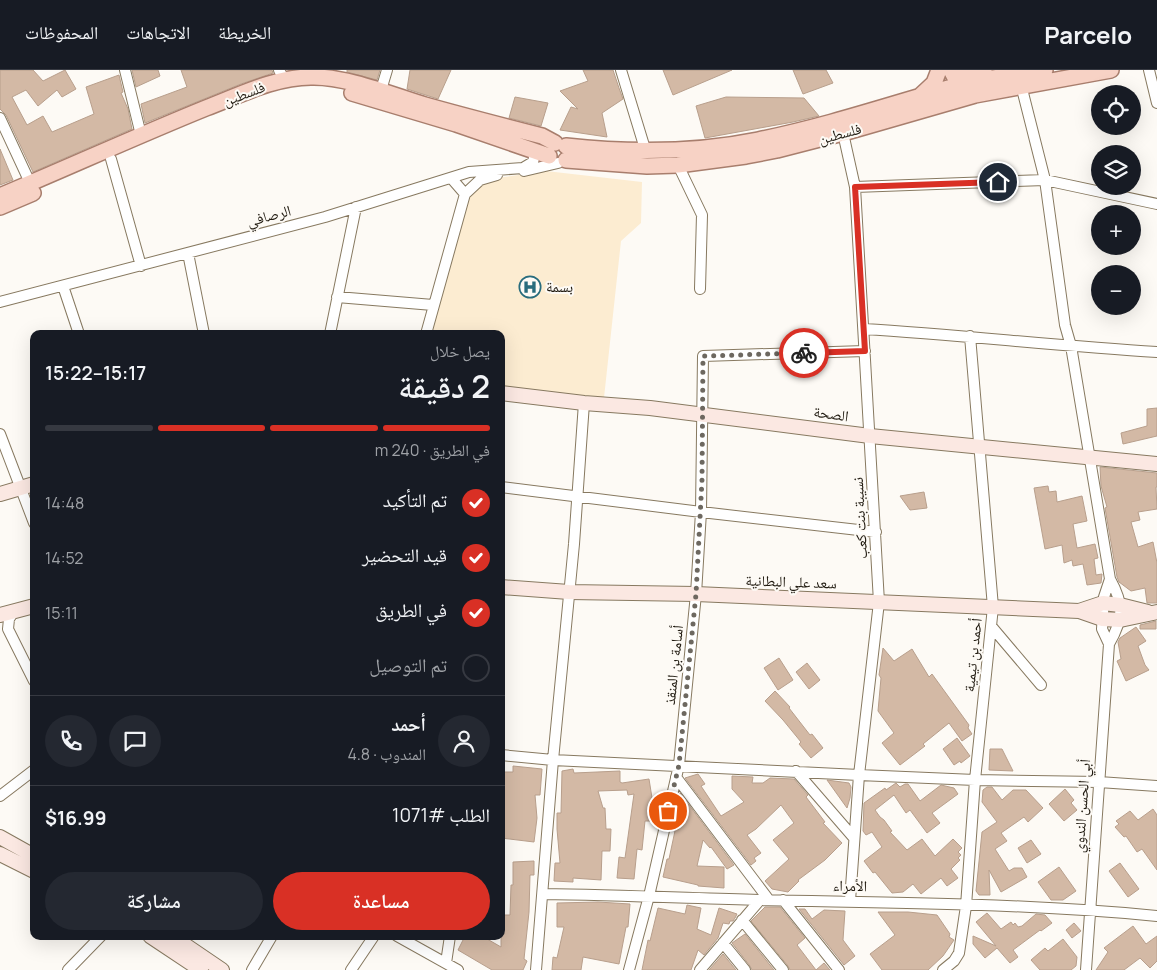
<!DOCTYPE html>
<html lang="ar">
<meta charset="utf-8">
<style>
:root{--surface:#171b24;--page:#242831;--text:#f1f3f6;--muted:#9ea1a6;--line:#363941;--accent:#d93025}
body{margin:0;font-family:Manrope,"Noto Naskh Arabic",sans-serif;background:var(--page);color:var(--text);direction:rtl;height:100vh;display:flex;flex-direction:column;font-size:19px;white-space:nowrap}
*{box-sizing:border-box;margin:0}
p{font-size:16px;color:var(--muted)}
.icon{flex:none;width:28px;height:28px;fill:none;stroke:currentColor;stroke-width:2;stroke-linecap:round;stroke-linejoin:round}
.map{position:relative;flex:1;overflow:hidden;direction:ltr}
.sheet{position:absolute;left:30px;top:260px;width:475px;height:610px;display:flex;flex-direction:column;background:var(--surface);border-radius:10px;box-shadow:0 5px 20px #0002;direction:rtl}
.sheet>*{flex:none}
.tools{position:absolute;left:1091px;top:15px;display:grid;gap:10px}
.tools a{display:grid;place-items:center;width:50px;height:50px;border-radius:50%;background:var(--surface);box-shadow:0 5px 20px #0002;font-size:25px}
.pin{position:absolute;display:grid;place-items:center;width:42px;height:42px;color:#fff;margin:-21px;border:2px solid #fff;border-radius:50%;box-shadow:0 1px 5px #0007}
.courier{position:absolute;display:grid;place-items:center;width:50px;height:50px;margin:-25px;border:4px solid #d93025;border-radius:50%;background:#fff;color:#222;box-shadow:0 1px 6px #0007}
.overview em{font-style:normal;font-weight:600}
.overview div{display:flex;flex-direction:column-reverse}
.overview{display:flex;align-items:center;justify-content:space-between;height:85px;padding:0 15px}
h1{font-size:32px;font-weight:600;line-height:38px}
.bar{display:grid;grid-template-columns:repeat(4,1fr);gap:8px 5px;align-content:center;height:60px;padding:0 15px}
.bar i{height:6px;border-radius:4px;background:var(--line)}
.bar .current{background:var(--accent)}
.bar p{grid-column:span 4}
.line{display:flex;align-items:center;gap:12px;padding:0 15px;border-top:1px solid var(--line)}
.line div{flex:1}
.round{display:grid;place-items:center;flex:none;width:52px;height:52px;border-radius:26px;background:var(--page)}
ol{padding:0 15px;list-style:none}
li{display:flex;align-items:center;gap:15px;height:55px}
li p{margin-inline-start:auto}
li .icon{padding:5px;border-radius:50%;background:var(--accent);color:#fff;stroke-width:4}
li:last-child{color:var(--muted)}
li i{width:28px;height:28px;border:2px solid var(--line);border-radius:50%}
.cta{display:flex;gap:10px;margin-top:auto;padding:10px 15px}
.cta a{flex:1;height:58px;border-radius:30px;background:var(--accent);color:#fff;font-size:20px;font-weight:600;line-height:58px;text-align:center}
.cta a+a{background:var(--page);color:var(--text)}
header{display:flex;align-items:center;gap:30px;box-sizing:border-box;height:70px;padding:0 25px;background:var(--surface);border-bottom:1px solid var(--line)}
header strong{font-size:24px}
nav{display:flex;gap:28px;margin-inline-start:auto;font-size:18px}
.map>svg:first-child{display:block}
.built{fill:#fcecd1}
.building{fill:#d3b9a5;stroke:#b89f8c}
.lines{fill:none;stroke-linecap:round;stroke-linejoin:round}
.minor-casing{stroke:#877960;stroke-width:12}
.secondary-casing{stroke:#877960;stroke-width:16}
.primary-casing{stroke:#a87e6d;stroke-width:18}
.minor{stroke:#fff;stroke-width:10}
.secondary{stroke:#fbe8e2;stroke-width:14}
.primary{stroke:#f7d2c5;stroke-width:15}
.done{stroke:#6d6860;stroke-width:5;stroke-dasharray:0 9}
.route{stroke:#d93025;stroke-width:6}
.labels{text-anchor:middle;stroke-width:4;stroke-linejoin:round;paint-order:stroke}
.street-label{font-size:15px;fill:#201a10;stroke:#fdfaf5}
.poi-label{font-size:15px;fill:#201a10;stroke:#fdfaf5;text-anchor:start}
</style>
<header>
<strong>Parcelo</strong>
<nav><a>الخريطة</a><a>الاتجاهات</a><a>المحفوظات</a></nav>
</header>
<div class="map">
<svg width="1157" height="900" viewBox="0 0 1157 900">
<rect width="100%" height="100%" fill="#fdfaf5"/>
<path class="built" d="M546,101l96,11 -1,41 -20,18 -18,166 -102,-12v-61h-69l38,-152z"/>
<path class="building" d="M0,0h33l10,11 22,-11 11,19 -14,8 -5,-7 -19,16 -12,-16 -14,7 15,28 16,-9 9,16 42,-18 -8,-27 33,-12 4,17 -2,1 7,16 4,20 -99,43 -27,-57 -6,-6z
M132,0h26l2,6 -24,11z
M181,0h91l1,3 -32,11 -96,39 -4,-19 46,-17z
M347,0h33l-3,10 -30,-8z
M410,0h41l-13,29 -31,-10z
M583,0h30l6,18 4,11 -21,14 5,24 -47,-7 11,-23 7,2 -18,-18 28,-10z
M663,0h69l-59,25z
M793,0h33l7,13 -30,11z
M515,27l33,6 -7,23 -32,-8z
M726,27l78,1 15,18 -26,6 -88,16 -9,-32z
M0,79l13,31 -13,5z
M1157,338v28l-34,8 -2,-11 26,-7v-17z
M1100,397l57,6v14h-1l1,22 -19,3 2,8 -9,2 7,25 15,-5 4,21v40h-10l-2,-15 -14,3 -12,-9 -2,-5 -12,-69 2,-1 -6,-21z
M1048,416l1,6 7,-1 1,11 25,-6 5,25 -14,3 4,24 18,-4 3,14 -4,1 2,16 6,-1 -1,9 -14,2 -4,-21 -10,2 -1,-6 -8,3 -2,-18 -17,4 -11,-61z
M924,422l3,16 -17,2 -10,-14z
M1156,551v8h-16v-4z
M1136,557l10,14 -8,5 7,19 4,5 -23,11 -9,-20 4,-2 -3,-17 2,-4z
M883,578l11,13 18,-12 17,28 3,-3 37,51 -1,3 4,6 -10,7 -13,-18 -26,21 2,2 -25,19 -18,-22 12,-10 -16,-22 3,-33 -2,-3z
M779,588l14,22 -15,10 -14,-22z
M807,593l13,17 -11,9 -13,-17z
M775,621l15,16 -1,1 21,27 2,-1 11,14 -12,10 -12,-14 2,-2 -18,-22 -18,-19z
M957,668l13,18 -9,7 -1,-2 -6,4 -11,-16z
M990,679h12l11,22 -24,-1z
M513,696l29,3 -2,26h-5l2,23 -3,24 -33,-4v-66h12z
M573,699l1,4 46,-2v11l2,1 27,-4 4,25 -1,17h-7l-3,29 -5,-1 -3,30 -17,-1 2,-21 6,1 9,-64 -6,1 -1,-5 -29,1 5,17h2l1,21h5l-1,22h-8l-1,29 -28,-2v4l-19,-1 1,-18h5l-3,-34v-16h4l1,-42z
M698,704l7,10 -4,2 20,30 23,-14 -12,-13v-13l21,1 -1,6h11l7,-5 24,1 14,16 -2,2 19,25 -2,1 19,20 -17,17 -27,20 1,1 -11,11 -16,-3 -7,-8 24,-22 -16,-19 21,-17 -13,-18 -25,24 -9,6 14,18 -7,5 2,3 -5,4 -66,-87z
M827,710l22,3 2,4 -1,11 -3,10z
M896,713l4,4 5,-3h3l12,17 21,-16 13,3 4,6 -26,19 8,10 -13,10 -17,-23 -4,3 -12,-18 -19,15 5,7 4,3 8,11 -2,1 17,18 15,-11 13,17 18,-17 9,9 -4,4 3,3 -3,3 2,2 -9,9 7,9 -11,8 -6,-8 -20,16 -8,-10 -10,8 -11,1 -17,-21 -2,1 -9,-12 18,-14 -10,-15 -6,3 -3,-4 1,-28 21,-15 1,2z
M987,717h5l10,13 11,-10h13l17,18 -15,14 -4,-5 -23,16 6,8 -12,8 14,22 5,-3h8l5,9 -26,15 -12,-22 1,25h-11l-3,-4 6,-59 15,-10 -15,-20 1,-12z
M1065,719l9,11 -3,3 6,7 -13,11 -15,-17z
M680,723l54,72 -7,4 -16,-22 -1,1 -7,-8 -6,26 27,1v21l-26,-2v-1l-35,-8 4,-18h2l10,-47 -3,-3z
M1153,739l4,6v55l-15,-21 -5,3 -11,-16 -2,1 -9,-10 4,-3 -3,-3 14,-10 8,9z
M1031,770l10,14 -14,9 -9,-15z
M534,791v14h-4l-1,37 -5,47 3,2 -4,9h-31l-34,-20 7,-14h17l19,11v-32h9l1,-30h2v-23z
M1120,793l19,26 -11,8 -19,-26z
M1059,797l17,24 -13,9h-12l-13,-18z
M598,832l32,2 -2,23h-2l-7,37 -36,-7 -2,13h-29l1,-13 4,1 7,-31h-7v-24z
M687,835l14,3 -4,21 14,6 8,-27 18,6 -2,4 -2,3h-3l-1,3 -6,-1 -5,15 -14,17 -6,-5 -7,20h-49l6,-30 2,1 8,-33 27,6z
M765,837h15l25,31 -8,7 19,25 8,-7 6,7h-40l-2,-4 -37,-45z
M799,839h6l7,10 12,-9 21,1 -2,29 12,16 -11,9z
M878,842h30l29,3 13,19 -1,3 5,3 -11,16 -15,14h-46l-12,-16 25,-19z
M987,843l14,16 10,-7 2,3 2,-2 3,4 4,-1 14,-12 9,1 7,8 -11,8 -1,-1 -27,20 5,7 -8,6 -13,-15 -12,10 -12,-14v-8l23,10 -20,-24z
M1074,853l7,8 -9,7 -6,-8z
M1133,856l13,18 11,-8v25l-7,7 -10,-10 -16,12h-28l12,-18 -4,-4z
M745,864l29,36h-22l-2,-4 -18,-23z
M1063,869l14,18 -1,9 -5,4h-31l-9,-10 14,-12 3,3z
M723,884l13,16h-27z"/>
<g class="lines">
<g class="minor-casing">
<path id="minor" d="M125,0l16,65
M279,0l5,9
M621,0l25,82
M1149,0l8,33
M1021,15l24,95 20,145 6,21 39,233c14,25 14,39 -1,65l-23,326
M381,20l6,-20
M0,48l32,69
M843,63l12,54 24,415 -20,173 -9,126
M111,89l30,107
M678,95l24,50 -2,74
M524,101l34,-8
M855,117l190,-7 112,24
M465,124l15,-14 17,-5
M188,183l16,81
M63,216l16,48
M337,227l96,8
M0,232l325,-85 144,-45 54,-4 10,-6 3,-12
M864,259c97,6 195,17 293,23
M330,264l26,-127
M426,264l39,-140 -13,-15
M0,364l34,89
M501,417l200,25 175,20
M14,541l-5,8 -1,10 26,52
M991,556l50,59
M1109,574l-7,-15 2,-32 6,-18
M501,685l52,5 306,15 116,5 124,2 58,4
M796,701l58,67
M676,707l93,123
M0,726l34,-26
M543,824c72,1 144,4 216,6 133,3 266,3 398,16
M783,830l56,70
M742,850l41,50
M397,866l61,34
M723,873l22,27
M446,893l4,-27
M68,900l33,-34
M252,900l20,-34
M351,900l23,-34
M536,900l17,-210 21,-216 10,-141
M629,900l20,-74 30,-131 17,-171 5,-82 2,-156 162,-5
M700,900l60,-70
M943,900l11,-9 5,-8 7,-47 9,-126 18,-173 -23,-271"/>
</g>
<g class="secondary-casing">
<path id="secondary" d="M501,323l83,10 66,5 220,28 287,28
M0,424l34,-10
M501,517l68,5 127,2 383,17 23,8 18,1 37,-8
M1079,541l24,-8 17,2 28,7
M0,545l34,-9
M0,767l34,19
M0,784l34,17
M150,866l51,34
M172,866l50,34"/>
</g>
<g class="primary-casing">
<path id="primary" d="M951,0l12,23
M966,0l11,6 11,1
M352,23l104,31 93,32
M920,26l14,-13 5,-13
M566,76c64,7 128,7 192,-6 69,-14 134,-36 201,-55 28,-7 58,-11 86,-15
M566,90l81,6 31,-1 68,-9 31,-6 66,-17 132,-38 136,-25
M0,126c69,-29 137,-60 206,-88 34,-13 69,-31 105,-31 35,-1 81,18 114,28 39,11 78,21 117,31l13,7
M0,137l33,-14"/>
</g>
<use href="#minor" class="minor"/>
<use href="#secondary" class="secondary"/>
<use href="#primary" class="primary"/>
</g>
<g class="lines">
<path class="done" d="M668,741l11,-46 17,-171 6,-114 1,-124 101,-3"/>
<path class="route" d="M804,283l61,-2 -10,-164 143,-5"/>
</g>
<defs>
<g id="hospital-ring" transform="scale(1.125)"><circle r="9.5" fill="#fdfaf5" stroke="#286c7d" stroke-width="1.5"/><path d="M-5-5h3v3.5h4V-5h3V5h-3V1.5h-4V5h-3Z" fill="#286c7d"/></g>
</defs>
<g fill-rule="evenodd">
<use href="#hospital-ring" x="530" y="217"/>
</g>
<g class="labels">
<g class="street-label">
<text transform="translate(244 24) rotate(-21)" y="5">فلسطين</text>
<text transform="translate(840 64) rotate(-15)" y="5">فلسطين</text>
<text transform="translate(269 146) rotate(-15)" y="5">الرصافي</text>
<text transform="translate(831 344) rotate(8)" y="5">الصحة</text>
<text transform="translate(860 448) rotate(-93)" y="5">نسيبة بنت كعب</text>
<text transform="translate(791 512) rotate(2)" y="5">سعد علي البطانية</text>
<text transform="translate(973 585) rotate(-84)" y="5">أحمد بن تيمية</text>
<text transform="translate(674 595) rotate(-84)" y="5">أسامة بن المنقذ</text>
<text transform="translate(1082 736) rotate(-86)" y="5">أبي الحسن الندوي</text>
<text transform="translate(850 816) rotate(1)" y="5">الأمراء</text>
</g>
<g class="poi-label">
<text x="546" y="222">بسمة</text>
</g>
</g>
</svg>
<div class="tools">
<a><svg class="icon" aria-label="locate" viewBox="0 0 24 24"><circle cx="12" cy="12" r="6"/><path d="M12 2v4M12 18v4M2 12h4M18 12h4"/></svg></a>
<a><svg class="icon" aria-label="layers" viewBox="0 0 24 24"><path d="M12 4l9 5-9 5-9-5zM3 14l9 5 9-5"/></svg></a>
<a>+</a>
<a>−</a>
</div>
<div class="pin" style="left:668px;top:741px;background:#ea580c"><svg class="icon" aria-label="bag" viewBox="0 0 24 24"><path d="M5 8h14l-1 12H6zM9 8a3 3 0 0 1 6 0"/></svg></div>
<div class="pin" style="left:998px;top:112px;background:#1f2937"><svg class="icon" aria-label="home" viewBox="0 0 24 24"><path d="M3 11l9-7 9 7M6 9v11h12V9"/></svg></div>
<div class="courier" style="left:804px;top:283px"><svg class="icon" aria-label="bike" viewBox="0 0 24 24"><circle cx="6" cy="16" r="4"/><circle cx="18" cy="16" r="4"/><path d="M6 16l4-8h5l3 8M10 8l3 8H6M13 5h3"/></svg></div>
<section class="sheet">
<div class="overview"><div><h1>2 دقيقة</h1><p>يصل خلال</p></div><em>15:17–15:22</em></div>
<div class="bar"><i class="current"></i><i class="current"></i><i class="current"></i><i></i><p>في الطريق · 240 m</p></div>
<ol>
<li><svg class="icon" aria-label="check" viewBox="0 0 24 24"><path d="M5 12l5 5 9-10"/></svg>تم التأكيد<p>14:48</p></li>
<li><svg class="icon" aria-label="check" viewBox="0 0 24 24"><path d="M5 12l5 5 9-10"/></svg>قيد التحضير<p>14:52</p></li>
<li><svg class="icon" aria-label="check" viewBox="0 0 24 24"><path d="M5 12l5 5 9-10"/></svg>في الطريق<p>15:11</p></li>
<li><i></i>تم التوصيل</li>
</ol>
<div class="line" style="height:90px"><a class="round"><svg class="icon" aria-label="person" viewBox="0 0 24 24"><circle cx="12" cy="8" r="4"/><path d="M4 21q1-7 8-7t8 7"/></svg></a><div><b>أحمد</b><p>المندوب · 4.8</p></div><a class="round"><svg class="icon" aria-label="chat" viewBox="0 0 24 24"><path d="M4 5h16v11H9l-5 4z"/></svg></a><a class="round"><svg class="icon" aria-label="phone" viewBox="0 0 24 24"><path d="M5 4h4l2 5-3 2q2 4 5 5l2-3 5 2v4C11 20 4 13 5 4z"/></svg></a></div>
<div class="line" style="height:65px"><div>الطلب #1071</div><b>$16.99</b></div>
<div class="cta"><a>مساعدة</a><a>مشاركة</a></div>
</section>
</div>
